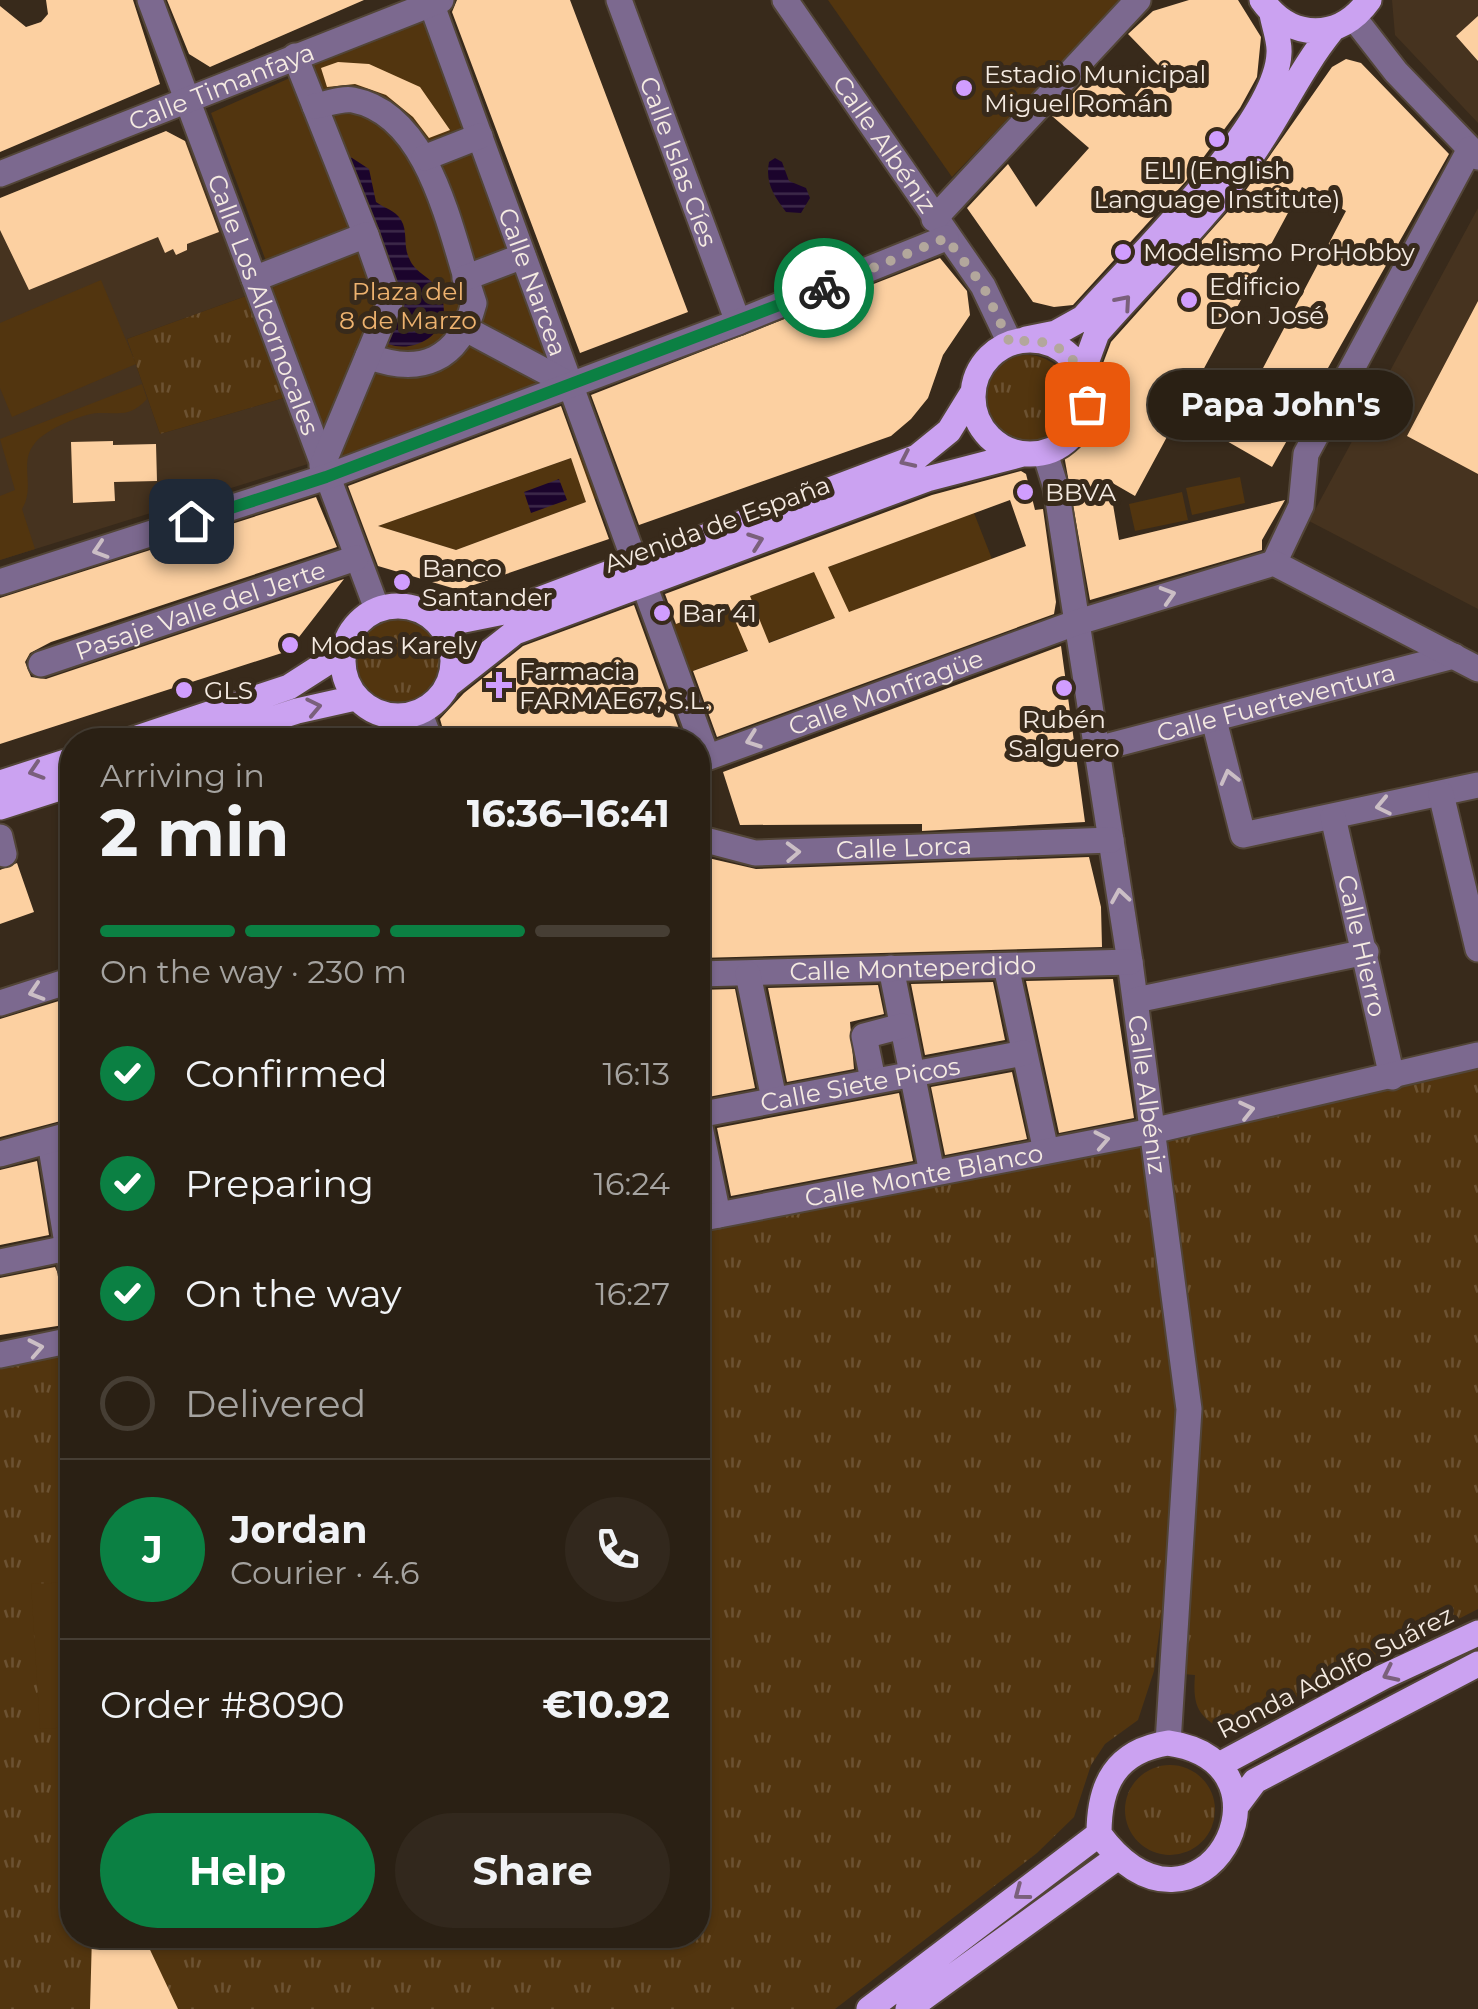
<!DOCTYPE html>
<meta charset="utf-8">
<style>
:root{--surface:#2a2014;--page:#32281d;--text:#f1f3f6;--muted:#a5a3a0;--line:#463e34;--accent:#0b8043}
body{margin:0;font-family:Montserrat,sans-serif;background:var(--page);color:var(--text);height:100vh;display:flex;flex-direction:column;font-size:38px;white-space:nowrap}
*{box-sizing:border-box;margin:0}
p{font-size:32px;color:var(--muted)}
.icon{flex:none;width:55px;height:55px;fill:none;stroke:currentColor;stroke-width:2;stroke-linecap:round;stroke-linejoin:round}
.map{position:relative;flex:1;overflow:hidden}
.side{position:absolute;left:60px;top:728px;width:650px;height:1220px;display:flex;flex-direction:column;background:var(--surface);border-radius:40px;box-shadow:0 2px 8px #0004,0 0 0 2px var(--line)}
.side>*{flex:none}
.pin{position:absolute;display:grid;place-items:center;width:85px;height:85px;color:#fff;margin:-42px;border-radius:20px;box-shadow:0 5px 15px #0006}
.courier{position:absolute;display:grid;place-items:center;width:100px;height:100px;margin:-50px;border:8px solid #0b8043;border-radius:50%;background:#fff;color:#222;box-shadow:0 2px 12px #0007}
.bubble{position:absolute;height:70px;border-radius:35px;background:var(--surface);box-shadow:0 2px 8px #0004,0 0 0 2px var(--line);font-size:32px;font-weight:700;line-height:70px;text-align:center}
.head em{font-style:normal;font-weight:700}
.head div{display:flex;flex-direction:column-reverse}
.head{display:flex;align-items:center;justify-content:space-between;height:170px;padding:0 40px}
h1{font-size:65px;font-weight:700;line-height:75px}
.bar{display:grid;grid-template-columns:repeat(4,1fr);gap:15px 10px;align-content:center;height:120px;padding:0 40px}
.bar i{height:12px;border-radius:8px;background:var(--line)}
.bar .selected{background:var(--accent)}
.bar p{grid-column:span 4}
.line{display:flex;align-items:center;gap:25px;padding:0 40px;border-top:2px solid var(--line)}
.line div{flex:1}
.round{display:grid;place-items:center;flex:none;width:105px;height:105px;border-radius:52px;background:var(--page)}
ol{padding:0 40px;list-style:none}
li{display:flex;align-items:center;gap:30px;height:110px}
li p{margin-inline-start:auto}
li .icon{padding:10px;border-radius:50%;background:var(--accent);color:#fff;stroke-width:4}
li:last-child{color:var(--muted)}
li i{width:55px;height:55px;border:5px solid var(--line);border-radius:50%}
.cta{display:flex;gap:20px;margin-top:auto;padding:20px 40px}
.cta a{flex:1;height:115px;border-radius:60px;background:var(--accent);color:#fff;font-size:40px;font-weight:700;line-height:115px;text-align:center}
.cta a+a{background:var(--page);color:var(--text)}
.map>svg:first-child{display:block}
.built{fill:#46331f}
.grass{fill:url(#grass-tufts)}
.green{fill:#52350f}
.water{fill:url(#water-rules)}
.building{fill:#fcd0a1;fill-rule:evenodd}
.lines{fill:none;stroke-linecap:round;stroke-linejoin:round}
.minor-casing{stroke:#524537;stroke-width:29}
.major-casing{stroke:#524537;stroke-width:29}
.minor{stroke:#7c698f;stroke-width:25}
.major{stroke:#cba2f1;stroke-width:25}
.oneway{stroke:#7a607b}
.oneway2{stroke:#cbbec5}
.done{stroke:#b3a79c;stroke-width:10;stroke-dasharray:0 18}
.route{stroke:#0b8043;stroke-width:12}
.poi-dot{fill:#d09dfe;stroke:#382a1b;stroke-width:4}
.labels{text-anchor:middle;stroke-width:10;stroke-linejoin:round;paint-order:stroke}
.poi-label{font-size:25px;fill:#f5ebe2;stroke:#382a1b;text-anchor:start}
.street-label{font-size:25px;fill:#f5ebe2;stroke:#382a1b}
.park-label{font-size:25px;fill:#edb26f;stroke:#382a1b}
</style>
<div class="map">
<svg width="1478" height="2009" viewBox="0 0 1478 2009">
<defs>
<pattern id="grass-tufts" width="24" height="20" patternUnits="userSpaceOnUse" patternTransform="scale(2.5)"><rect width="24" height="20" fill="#52350f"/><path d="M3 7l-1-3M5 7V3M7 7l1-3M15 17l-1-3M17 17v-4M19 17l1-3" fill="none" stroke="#6c5232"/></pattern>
<pattern id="water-rules" width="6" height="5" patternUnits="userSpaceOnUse" patternTransform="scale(2.5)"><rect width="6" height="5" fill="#1b042c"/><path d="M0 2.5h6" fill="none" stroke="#3d294a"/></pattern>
</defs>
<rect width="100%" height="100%" fill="#382a1b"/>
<path class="built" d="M1392,0h86v123l-83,-88z
M166,131l23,12 57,153 -119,43 33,95 124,-36 24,66 -308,96v-362z
M1478,208v401l-169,-88z"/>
<path class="grass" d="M246,296l38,102 -124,36 -33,-95z
M982 400a45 45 0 1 1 90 0a45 45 0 1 1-90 0Z
M353 663a45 45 0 1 1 90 0a45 45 0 1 1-90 0Z
M698,842l10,6 2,60 -12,1z
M1478,1055v554l-248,127c-29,-20 -38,-24 -35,-61l-23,-2 15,-244 -33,242 -16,49 -33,24 -14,21 -17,52 -37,36 -202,156h-835v-654l72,-15v595h626v-716z
M1125 1810a45 45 0 1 1 90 0a45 45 0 1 1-90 0Z"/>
<path class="green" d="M828,0h293l-169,177z
M432,4l137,380 -247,82 -68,-187 16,-7 -59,-159 90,-40 -6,-17z
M101,280l35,84 -124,53 -12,-29v-65z
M142,384l5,15c-18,19 -27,13 -49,14 -17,1 -53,17 -63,30 -17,20 1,43 -13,66l13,40 -35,11v-64l15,-6 -15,-51z
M583,454l17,43 -144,53 -78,-24z
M1240,477l5,26 -53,12 -6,-27z
M1182,492l6,28 -53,11 -6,-27z
M974,513l18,46 -305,114 -18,-47z
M72,1582v145l-32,2 -9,-145z"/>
<path class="water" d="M349,156l20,13 7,33c8,6 19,8 25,18 7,11 2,26 8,38 6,16 24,19 31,35 16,35 -21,62 -52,51l16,-38z
M775,158l7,4 7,19 17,7 4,10 -9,15 -15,-1c-12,-16 -21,-29 -17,-50z
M559,479l8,21 -36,13 -7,-21z"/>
<path class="building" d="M46,0h87l27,84 -160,68v-146l26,21 15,-5 7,-8z
M167,0h197l-154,67 -21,-13z
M457,0h113l118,312 -108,41 -128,-341z
M1189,0h49l23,37 -4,40 -17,31 -54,73 -113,124 -19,2 -21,-5 -66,-94 41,-44 28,43 53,-59 -37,-32 45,-48 34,32 28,-34 -31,-32 25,-23z
M1478,16v45l-22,-25z
M1346,59l15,4 88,91 -177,313 -47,-27 121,-229 -44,-24 -167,309 -26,-15 10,59 166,-40 -23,40v10l-172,50 -26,-145 17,-18 21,-42v-29l9,-24 130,-145 91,-130z
M338,62l31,2 51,23 30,43 -21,8 -16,-21 -27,-22 -31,-11 -28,3 -6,-19z
M166,131l19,10 34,91 -32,12v6l-11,5 -3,-6 -8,4 -7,-16 -129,53 -29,-60v-32z
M940,258l27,33 3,24 -27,40 -15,43 -17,21 -20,17 -252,89 -48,-130z
M1478,301v173l-71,-38z
M561,406l48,133 -150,51 -81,-24 -30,-80zM571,458l15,44 -130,48 -78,-24z
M113,441v4l43,-1 1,37 -43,1 1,19 -42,2 -2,-61z
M1021,471l5,3 9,36 8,-1 13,93 -2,12 -337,123 -24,-66 55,-20 -20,-47 -52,20 -11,-30 267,-99zM1010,500l16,46 -177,66 -21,-45zM814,572l21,46 -66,25 -19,-47z
M316,497l21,50 -286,95 -21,11 -5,9 6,15 15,2 298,-100 -45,58 -16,5 2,10 -285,92v-146z
M634,605l49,135h-237l-6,-21 24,-26 59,-47z
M1061,646l24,176 -163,9v-7l-182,1 -17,-53z
M1089,857l12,50 1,40 -404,11v-49l12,-1 -2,-50 48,11z
M17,863l17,49 -34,12v-54z
M1113,979l21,139 -75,15 -33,-152z
M993,982l12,58 -80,15 -14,-71z
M878,985l6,29 -34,8 4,47 -67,13 -19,-94z
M735,989l20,99 -52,10 -5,-26v-82z
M72,997v121l-72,19v-118z
M1012,1072l15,67 -82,16 -14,-68z
M899,1093l14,68 -182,35 -14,-68z
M37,1161l12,74 -49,10v-75z
M55,1267l9,20 6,37 -70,11v-57z
M92,1935h51l35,74h-88z"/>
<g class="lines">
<g class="minor-casing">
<g id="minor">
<path id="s1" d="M150,0l227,609"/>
<path id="s2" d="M430,0l206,565"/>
<path id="s3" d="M619,0l119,322"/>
<path id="s4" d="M785,0l198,286 27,57"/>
<path d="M1354,18l42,54 82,85"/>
<path d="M295,56l71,179"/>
<path d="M315,106c11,-2 27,-8 38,-6 79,15 98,137 121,203 -15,58 -54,73 -106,53"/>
<path d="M424,158l56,-22"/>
<path id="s5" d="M0,174l441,-174"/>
<path d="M934,219l204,-219"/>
<path d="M465,278l58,-22"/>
<path d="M254,279l112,-44 24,68 -68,163"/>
<path d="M464,328l105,56"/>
<path id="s6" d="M1045,453l11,35 74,474 59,447 -21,334"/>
<path d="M1274,563l27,-57 5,-52 164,-305"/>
<path d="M0,582l326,-105 412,-155 208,-84"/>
<path d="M643,582l64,175"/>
<path id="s7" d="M41,664l315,-106"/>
<path d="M420,714l10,26"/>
<path d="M1214,720l29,115 235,-50"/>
<path id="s8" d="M1097,749l357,-93"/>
<path id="s9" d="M698,761l377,-138 199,-60 204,106"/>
<path d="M1441,794l37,155"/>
<path id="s10" d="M1333,817l59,260"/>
<path d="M0,837l4,17"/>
<path id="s11" d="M698,838l57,15 356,-13"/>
<path d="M1006,966l40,185"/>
<path d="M891,968l41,205"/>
<path id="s12" d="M698,974l432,-12"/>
<path d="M748,974l26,125"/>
<path d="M1136,1000l230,-48"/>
<path d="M0,1003l72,-23"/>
<path d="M873,1080l-9,-44 38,-10"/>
<path id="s13" d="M698,1115l326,-62"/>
<path d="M698,1117l20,98"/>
<path d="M50,1142l22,131"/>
<path d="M0,1154l72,-20"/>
<path id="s14" d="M698,1219l454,-88 326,-76"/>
<path d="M0,1262l72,-15"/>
<path d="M0,1355l72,-15"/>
</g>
</g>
<g class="major-casing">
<path id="major" d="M1262,0c29,41 78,41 107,0
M1026,339l30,-6 27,-15c49,-55 194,-195 196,-265 1,-12 -5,-27 -7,-39
M973 397a57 57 0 1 1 114 0a57 57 0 1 1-114 0Z
M1087,388l-1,-25 11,-30c49,-56 104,-109 148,-168 32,-43 53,-93 87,-135
M343 661a55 55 0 1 1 110 0a55 55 0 1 1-110 0Z
M422,611l42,9 45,-9 408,-154 32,-26 24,-39
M448,685l67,-53 412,-153 96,-25
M131,740l158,-53 53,-34
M207,740l90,-29 58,-13
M0,783l72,-23
M0,807l72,-23
M1168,1743c142,20 31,226 -69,91 0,-50 17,-83 69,-91z
M1219,1765l164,-88 95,-44
M1237,1805l18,-24 223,-117
M869,2009l230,-175
M908,2009l210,-152"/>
</g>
<use href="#minor" class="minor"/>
<use href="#major" class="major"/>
</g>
<defs><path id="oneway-chevron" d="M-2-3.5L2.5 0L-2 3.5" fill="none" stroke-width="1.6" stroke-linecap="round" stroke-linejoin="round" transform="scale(2.5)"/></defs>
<g class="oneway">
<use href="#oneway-chevron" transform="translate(1124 302) rotate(-49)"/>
<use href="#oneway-chevron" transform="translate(907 460) rotate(155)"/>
<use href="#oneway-chevron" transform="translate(756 541) rotate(-20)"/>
<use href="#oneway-chevron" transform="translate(314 707) rotate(-12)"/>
<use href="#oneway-chevron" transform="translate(36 771) rotate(162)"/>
<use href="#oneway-chevron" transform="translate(1390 1674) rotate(154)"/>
<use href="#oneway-chevron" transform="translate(1021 1893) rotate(143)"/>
</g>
<g class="oneway2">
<use href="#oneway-chevron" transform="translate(100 550) rotate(162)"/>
<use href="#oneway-chevron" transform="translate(1168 595) rotate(-17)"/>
<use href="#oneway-chevron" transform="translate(753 740) rotate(160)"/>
<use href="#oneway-chevron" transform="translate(1229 777) rotate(-104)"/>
<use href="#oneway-chevron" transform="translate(1383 806) rotate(168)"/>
<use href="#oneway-chevron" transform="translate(793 852) rotate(-2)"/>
<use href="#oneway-chevron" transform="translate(1120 896) rotate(-99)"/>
<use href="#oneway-chevron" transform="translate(36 992) rotate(162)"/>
<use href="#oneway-chevron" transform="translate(1247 1110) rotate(-13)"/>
<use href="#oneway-chevron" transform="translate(1102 1140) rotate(-11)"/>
<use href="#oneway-chevron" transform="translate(36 1348) rotate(-11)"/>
</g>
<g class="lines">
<path class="done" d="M824,288l122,-50 37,48 27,57c45,-10 77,16 77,61"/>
<path class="route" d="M191,521l135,-44 498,-189"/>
</g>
<g class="poi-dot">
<circle cx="964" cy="88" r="10"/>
<circle cx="1217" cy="139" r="10"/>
<circle cx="1123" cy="252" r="10"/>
<circle cx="1189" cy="300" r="10"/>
<circle cx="1025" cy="492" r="10"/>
<circle cx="402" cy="582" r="10"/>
<circle cx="662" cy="613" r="10"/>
<circle cx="290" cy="645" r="10"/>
<path d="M494 670h10v10h10v10h-10v10h-10v-10h-10v-10h10z"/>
<circle cx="1064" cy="688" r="10"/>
<circle cx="184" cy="690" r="10"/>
</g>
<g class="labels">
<g class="poi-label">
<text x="984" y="83">Estadio Municipal<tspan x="984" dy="29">Miguel Román</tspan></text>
<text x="1217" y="179" text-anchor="middle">ELI (English<tspan x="1217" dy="29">Language Institute)</tspan></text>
<text x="1143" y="261">Modelismo ProHobby</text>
<text x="1209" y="295">Edificio<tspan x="1209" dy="29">Don José</tspan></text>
<text x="1045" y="501">BBVA</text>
<text x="422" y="577">Banco<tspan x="422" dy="29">Santander</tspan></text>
<text x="682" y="622">Bar 41</text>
<text x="310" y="654">Modas Karely</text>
<text x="519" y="680">Farmacia<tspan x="519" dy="29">FARMAE67, S.L.</tspan></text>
<text x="204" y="699">GLS</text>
<text x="1064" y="728" text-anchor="middle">Rubén<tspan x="1064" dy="29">Salguero</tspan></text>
</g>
<g class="street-label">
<text dy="9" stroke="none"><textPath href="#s5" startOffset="238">Calle Timanfaya</textPath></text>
<text dy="9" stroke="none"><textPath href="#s4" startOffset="175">Calle Albéniz</textPath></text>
<text dy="9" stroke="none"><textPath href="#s3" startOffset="172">Calle Islas Cíes</textPath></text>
<text dy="9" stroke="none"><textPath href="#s2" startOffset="300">Calle Narcea</textPath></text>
<text dy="9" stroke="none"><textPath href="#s1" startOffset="325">Calle Los Alcornocales</textPath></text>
<text transform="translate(717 524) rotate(-20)" y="9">Avenida de España</text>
<text dy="9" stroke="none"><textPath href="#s7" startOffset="168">Pasaje Valle del Jerte</textPath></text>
<text dy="9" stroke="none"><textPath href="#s9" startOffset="200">Calle Monfragüe</textPath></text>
<text dy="9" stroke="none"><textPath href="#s8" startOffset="185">Calle Fuerteventura</textPath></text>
<text dy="9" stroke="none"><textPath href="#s11" startOffset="208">Calle Lorca</textPath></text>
<text dy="9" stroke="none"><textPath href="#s10" startOffset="132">Calle Hierro</textPath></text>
<text dy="9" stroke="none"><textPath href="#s12" startOffset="215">Calle Monteperdido</textPath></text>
<text dy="9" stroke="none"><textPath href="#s13" startOffset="165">Calle Siete Picos</textPath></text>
<text dy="9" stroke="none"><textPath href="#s6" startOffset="650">Calle Albéniz</textPath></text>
<text dy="9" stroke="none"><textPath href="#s14" startOffset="230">Calle Monte Blanco</textPath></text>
<text transform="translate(1335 1672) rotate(-27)" y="9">Ronda Adolfo Suárez</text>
</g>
<g class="park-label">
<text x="408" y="300">Plaza del<tspan x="408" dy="29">8 de Marzo</tspan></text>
</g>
</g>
</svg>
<div class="pin" style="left:1087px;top:404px;background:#ea580c"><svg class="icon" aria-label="bag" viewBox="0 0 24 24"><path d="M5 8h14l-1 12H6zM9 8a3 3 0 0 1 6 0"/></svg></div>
<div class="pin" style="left:191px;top:521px;background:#1f2937"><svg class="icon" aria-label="home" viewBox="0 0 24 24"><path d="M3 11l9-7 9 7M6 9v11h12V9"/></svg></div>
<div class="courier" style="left:824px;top:288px"><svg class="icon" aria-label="bike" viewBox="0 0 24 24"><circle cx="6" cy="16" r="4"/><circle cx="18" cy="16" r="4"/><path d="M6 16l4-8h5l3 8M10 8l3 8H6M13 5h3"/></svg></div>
<div class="bubble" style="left:1148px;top:370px;width:265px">Papa John's</div>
<section class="side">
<div class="head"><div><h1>2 min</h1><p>Arriving in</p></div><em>16:36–16:41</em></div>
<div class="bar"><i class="selected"></i><i class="selected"></i><i class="selected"></i><i></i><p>On the way · 230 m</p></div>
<ol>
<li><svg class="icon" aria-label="check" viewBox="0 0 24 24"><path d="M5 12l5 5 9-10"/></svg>Confirmed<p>16:13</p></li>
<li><svg class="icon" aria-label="check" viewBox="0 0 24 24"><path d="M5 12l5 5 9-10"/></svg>Preparing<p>16:24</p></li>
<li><svg class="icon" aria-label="check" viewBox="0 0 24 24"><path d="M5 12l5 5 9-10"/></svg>On the way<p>16:27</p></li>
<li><i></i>Delivered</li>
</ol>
<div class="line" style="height:180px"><b class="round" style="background:var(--accent);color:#fff">J</b><div><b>Jordan</b><p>Courier · 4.6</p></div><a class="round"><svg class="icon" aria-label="phone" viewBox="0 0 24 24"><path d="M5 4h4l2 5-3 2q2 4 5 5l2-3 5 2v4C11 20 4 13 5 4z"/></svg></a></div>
<div class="line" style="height:130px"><div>Order #8090</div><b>€10.92</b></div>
<div class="cta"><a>Help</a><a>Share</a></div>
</section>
</div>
